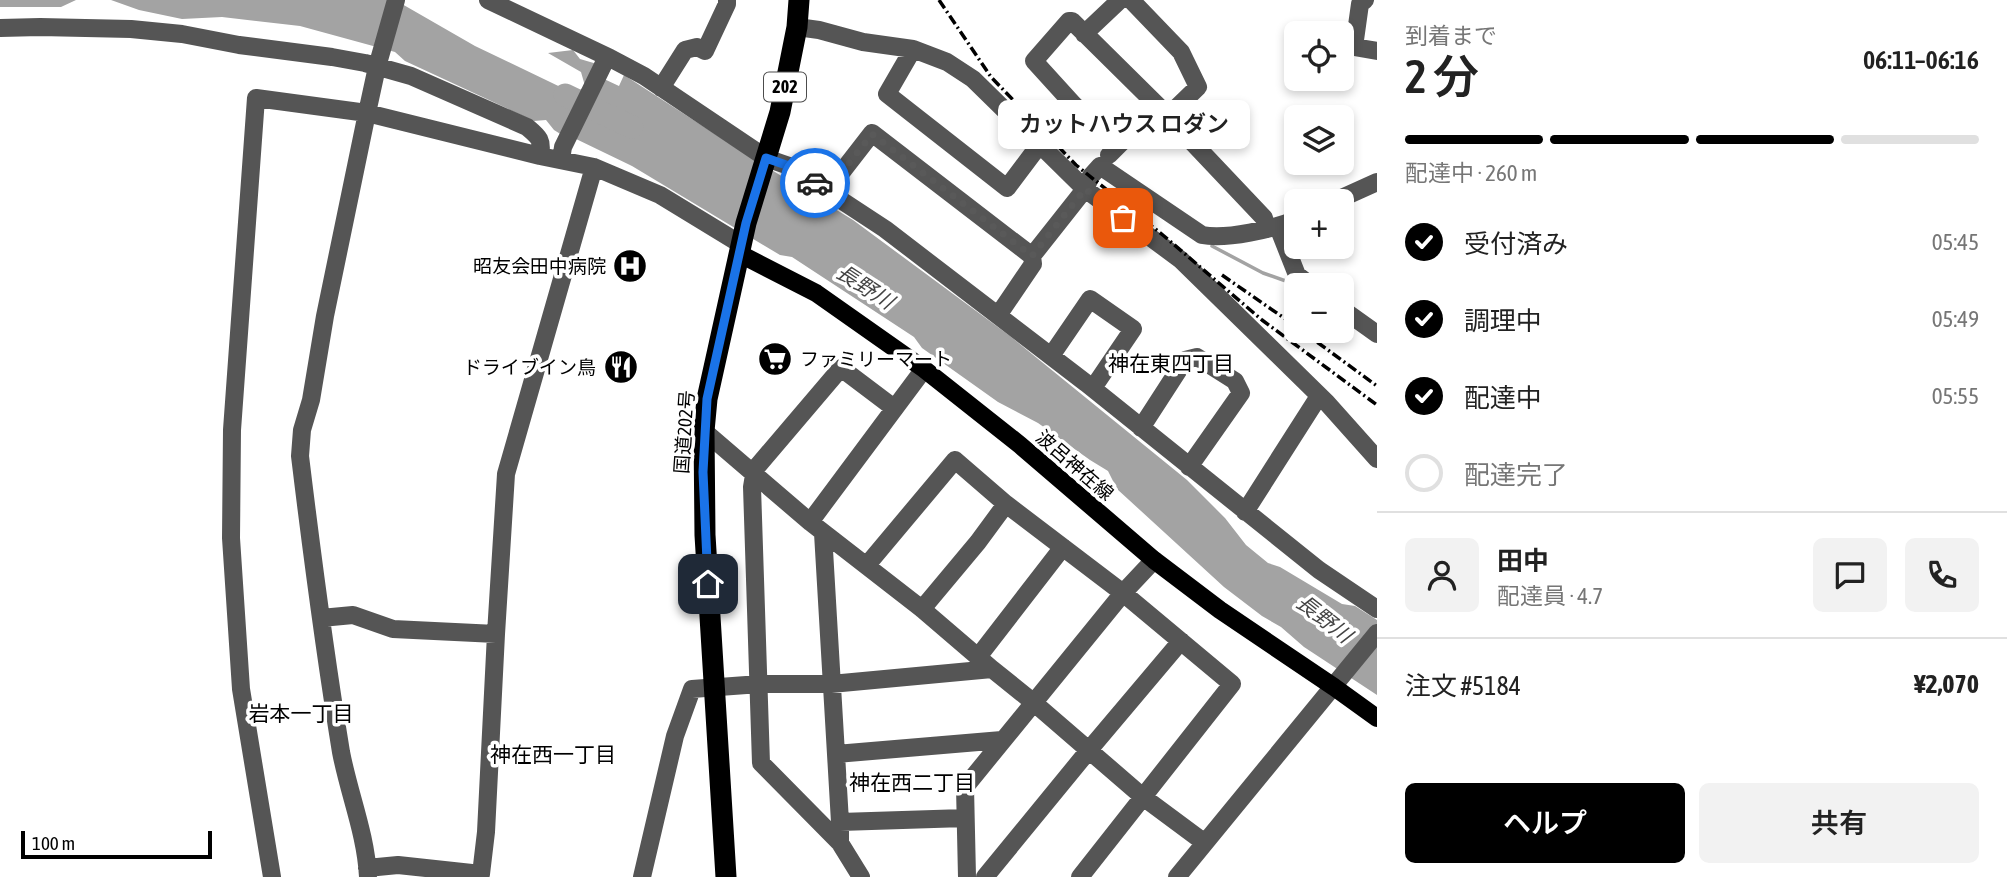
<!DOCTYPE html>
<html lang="ja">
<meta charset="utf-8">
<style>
:root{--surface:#fff;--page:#f2f2f2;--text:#222;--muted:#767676;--line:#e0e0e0;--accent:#000}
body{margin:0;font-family:"Asap Condensed","Noto Sans JP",sans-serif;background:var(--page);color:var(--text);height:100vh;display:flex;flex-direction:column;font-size:26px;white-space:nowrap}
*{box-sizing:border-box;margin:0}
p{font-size:23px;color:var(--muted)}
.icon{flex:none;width:38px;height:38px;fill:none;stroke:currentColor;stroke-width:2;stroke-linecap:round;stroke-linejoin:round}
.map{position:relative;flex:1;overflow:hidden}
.side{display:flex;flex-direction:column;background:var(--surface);width:630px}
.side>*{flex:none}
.tools{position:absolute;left:1284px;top:21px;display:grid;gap:14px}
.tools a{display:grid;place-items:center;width:70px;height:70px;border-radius:10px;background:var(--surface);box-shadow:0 4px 10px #0003;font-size:35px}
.scale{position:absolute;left:21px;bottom:18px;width:191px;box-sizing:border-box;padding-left:7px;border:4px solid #000;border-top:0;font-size:19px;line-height:24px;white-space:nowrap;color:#000;-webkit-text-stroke:5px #fff;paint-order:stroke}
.pin{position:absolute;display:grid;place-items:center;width:60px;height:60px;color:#fff;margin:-30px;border-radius:14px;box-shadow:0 4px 10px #0006}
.courier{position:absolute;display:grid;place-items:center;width:70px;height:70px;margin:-35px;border:5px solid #1a73e8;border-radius:50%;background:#fff;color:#222;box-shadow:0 2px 9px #0007}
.bubble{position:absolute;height:49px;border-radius:10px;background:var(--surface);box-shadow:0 4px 10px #0003;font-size:23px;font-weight:600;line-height:49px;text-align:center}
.overview em{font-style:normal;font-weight:600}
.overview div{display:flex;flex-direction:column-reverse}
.overview{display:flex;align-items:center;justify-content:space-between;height:119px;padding:0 28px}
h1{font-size:46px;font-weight:600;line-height:52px}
.bar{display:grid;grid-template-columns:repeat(4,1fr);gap:10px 7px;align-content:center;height:84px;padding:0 28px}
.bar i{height:9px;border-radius:5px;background:var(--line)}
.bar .current{background:var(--accent)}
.bar p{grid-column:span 4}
.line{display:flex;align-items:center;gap:18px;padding:0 28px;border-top:2px solid var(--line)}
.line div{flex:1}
.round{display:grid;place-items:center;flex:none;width:74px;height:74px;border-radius:10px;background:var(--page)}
ol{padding:0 28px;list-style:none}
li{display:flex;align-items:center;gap:21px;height:77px}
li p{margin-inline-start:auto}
li .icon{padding:7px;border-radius:50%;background:var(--accent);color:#fff;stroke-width:4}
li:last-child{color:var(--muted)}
li i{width:38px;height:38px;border:4px solid var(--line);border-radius:50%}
.action{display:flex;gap:14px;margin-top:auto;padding:14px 28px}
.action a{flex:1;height:80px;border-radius:10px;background:var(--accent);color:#fff;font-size:28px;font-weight:600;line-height:80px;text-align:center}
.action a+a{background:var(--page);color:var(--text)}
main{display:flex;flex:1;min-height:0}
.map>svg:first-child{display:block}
.water{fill:#a3a3a3}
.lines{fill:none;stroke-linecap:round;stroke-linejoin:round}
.stream{stroke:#a3a3a3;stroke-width:3.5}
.river{stroke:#a3a3a3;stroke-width:23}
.minor{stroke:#555;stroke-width:18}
.major{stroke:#000;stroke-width:18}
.highway{stroke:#000;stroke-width:21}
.rail{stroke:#000;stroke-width:3.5;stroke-dasharray:10 3.5 2 3.5;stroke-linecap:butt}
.done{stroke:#595959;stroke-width:7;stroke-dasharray:0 12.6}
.route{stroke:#1a73e8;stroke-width:9}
.labels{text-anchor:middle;stroke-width:7;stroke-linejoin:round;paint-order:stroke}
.shield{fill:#fff;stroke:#4c4c4c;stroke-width:2}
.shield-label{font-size:18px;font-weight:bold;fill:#000}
.poi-label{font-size:19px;fill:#000;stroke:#fff;text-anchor:end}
.street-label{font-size:19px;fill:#000;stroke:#fff}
.water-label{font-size:21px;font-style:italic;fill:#444;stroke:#fff}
.neighbourhood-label{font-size:21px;fill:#000;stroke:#fff}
</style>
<main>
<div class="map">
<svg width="1377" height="877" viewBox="0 0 1377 877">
<rect width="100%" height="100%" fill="#fff"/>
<path class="water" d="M0,0h76l-15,7h-61z
M111,0h284l80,46 100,48 10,-8 -4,-14 -33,-19 25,-3 7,9 17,5 -35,71 -8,-5 -8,-10 -12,1 -129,-60 -10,-9 -95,-26 -78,-9 -40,2 -43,-9z
M624,75l125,81 104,64 157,116 177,144 38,38 21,27 22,18 12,4 62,37 13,2 22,14v75l-73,-48 -23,-20 -19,-11 -38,-29 -107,-98 -9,-18 -18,-11 -52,-37 -40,-21 -76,-54 -8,-11 -122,-80 -12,-2 -148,-89 -58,-28 11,-23 15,8 7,-15 -13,-8 10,-21 15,7z"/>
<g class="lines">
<path class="stream" d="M1212,246l51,27 34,12"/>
<path class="river" d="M565,95l67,32"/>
<path class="minor" d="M488,0l122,58 34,18 122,82 23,8 96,63 201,154 233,187 58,39
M1131,0l50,52 17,35 -30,29
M1365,0l-5,4 -6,43 23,4
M797,27l22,3 44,12 50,7 34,13 26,17 112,110 96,71 146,143 50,56
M0,28l40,-1 91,2 51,5 57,11 93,12 33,6 46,13 116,51c12,10 16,13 13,29
M1084,34l36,-34
M913,49l-26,45 120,94 33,-44
M661,88l24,-38 12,-3 8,4 22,-47v-4
M1116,146l-42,-41 -40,-44 35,-40h3l86,85 106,112 3,11
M1109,155l49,-49
M561,160l2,-13 44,-90
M827,191l45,-58 160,123
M1335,201l42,-19
M1278,227l19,48 13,10
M1342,309l35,25
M999,314l34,-50 -1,-8 53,-67 6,-13 9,-10 102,69c24,5 72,-6 95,-16
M1051,356l39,-57 43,30 -40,59
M1141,428l44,-68 12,-3 38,24 6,12 -52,74
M704,431l106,91 112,87 70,60
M1245,512l74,-116
M810,522l114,-153
M823,533l17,289v21
M867,565l88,-105 51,44 117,89 109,91 -152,193
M922,609l56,-67 28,-38
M321,618l32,-3 40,14 103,5
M978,657l85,-110
M836,754l166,-14
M840,822l125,-4
M367,868l31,-3 83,9 5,-42 10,-198 10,-160 88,-307
M272,877l-31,-188 -10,-151 1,-108 24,-332 111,15 173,43 54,11 66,28 82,50
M368,877c-2,-43 -19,-83 -27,-125 -16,-98 -29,-197 -41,-296l2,-26 9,-30 14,-84 42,-203 10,-46 19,-67
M642,877l33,-141 17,-47 68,-5h71l161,-15 41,33 110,95 62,46
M861,877l-21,-34 -79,-80 -9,-276 3,-18 86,-101 53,40
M967,877l-2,-90 158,-194 31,-33
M985,877l104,-127 92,-109
M1177,877l200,-244"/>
<path class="major" d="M740,254l76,39 108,76 96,76 134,115 66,50 114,77 43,31"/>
<path class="highway" d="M726,877l-21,-342 -1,-104 3,-32 39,-176 34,-111 17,-85 2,-27"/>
<path class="rail" d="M939,0l52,77 85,88 88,71 98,84 115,85
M1222,275l75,52
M1302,331l75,55"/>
</g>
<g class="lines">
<path class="done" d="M815,183l12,8 45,-57 160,122 53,-67 38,29"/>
<path class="route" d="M708,584l-5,-112 4,-73 39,-176 20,-65 23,8 26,17"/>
</g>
<defs>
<g id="hospital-disc" transform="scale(1.75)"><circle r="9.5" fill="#000" stroke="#fff"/><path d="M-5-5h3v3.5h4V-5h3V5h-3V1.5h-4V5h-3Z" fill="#fff"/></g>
<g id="supermarket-disc" transform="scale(1.75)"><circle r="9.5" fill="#000" stroke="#fff"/><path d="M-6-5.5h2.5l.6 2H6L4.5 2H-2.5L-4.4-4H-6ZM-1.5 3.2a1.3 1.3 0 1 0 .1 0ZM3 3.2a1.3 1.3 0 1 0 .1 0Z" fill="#fff"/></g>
<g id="restaurant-disc" transform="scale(1.75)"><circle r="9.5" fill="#000" stroke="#fff"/><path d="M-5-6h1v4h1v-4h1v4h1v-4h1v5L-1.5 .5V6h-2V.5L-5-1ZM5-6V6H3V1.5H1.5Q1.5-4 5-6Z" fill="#fff"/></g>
</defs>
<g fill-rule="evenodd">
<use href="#hospital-disc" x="630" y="266"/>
<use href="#supermarket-disc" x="775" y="359"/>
<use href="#restaurant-disc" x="621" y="367"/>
</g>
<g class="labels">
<rect class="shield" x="764" y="72.5" width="42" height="29" rx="5"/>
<g class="shield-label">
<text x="785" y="93">202</text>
</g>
<g class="poi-label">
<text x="606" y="273">昭友会田中病院</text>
<text x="800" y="366" text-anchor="start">ファミリーマート</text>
<text x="596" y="374">ドライブイン鳥</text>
</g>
<g class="street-label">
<text transform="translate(684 432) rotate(-86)" y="7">国道202号</text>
<text transform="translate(1075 465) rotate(41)" y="7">波呂神在線</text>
</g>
<g class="water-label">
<text transform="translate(865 287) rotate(33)" y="7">長野川</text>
<text transform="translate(1324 619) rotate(38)" y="7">長野川</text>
</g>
<g class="neighbourhood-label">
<text x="1171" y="371">神在東四丁目</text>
<text x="301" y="721">岩本一丁目</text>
<text x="553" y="762">神在西一丁目</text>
<text x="912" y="790">神在西二丁目</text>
</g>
</g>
</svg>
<div class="tools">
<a><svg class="icon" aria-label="locate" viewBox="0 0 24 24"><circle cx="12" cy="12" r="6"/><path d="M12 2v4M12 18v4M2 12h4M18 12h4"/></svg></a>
<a><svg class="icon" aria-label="layers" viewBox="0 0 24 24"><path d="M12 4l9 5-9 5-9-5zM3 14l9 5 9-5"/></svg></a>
<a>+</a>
<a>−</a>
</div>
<div class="scale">100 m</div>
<div class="pin" style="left:1123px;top:218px;background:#ea580c"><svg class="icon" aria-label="bag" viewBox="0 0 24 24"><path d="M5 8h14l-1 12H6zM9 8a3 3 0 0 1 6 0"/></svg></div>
<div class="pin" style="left:708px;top:584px;background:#1f2937"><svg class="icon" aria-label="home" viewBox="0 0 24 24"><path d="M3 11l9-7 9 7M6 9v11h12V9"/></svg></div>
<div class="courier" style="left:815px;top:183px"><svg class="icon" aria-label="car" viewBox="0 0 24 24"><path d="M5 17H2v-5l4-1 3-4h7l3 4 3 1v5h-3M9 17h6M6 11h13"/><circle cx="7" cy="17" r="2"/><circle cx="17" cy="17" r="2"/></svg></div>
<div class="bubble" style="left:998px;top:100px;width:252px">カットハウス ロダン</div>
</div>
<section class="side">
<div class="overview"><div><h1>2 分</h1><p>到着まで</p></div><em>06:11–06:16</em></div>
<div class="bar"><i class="current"></i><i class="current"></i><i class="current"></i><i></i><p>配達中 · 260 m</p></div>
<ol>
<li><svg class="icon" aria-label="check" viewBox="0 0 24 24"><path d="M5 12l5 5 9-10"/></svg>受付済み<p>05:45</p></li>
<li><svg class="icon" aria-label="check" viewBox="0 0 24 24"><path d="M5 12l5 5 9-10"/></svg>調理中<p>05:49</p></li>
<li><svg class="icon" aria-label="check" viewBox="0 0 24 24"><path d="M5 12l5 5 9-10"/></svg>配達中<p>05:55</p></li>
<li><i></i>配達完了</li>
</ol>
<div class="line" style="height:126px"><a class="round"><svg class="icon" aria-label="person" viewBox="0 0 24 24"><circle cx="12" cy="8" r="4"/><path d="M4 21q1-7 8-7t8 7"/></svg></a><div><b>田中</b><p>配達員 · 4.7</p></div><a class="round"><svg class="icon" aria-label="chat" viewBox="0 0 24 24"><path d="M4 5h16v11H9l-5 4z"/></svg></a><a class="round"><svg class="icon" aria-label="phone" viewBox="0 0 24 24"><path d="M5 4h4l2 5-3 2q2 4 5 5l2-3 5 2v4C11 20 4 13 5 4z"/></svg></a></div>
<div class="line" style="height:91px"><div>注文 #5184</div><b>¥2,070</b></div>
<div class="action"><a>ヘルプ</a><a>共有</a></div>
</section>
</main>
